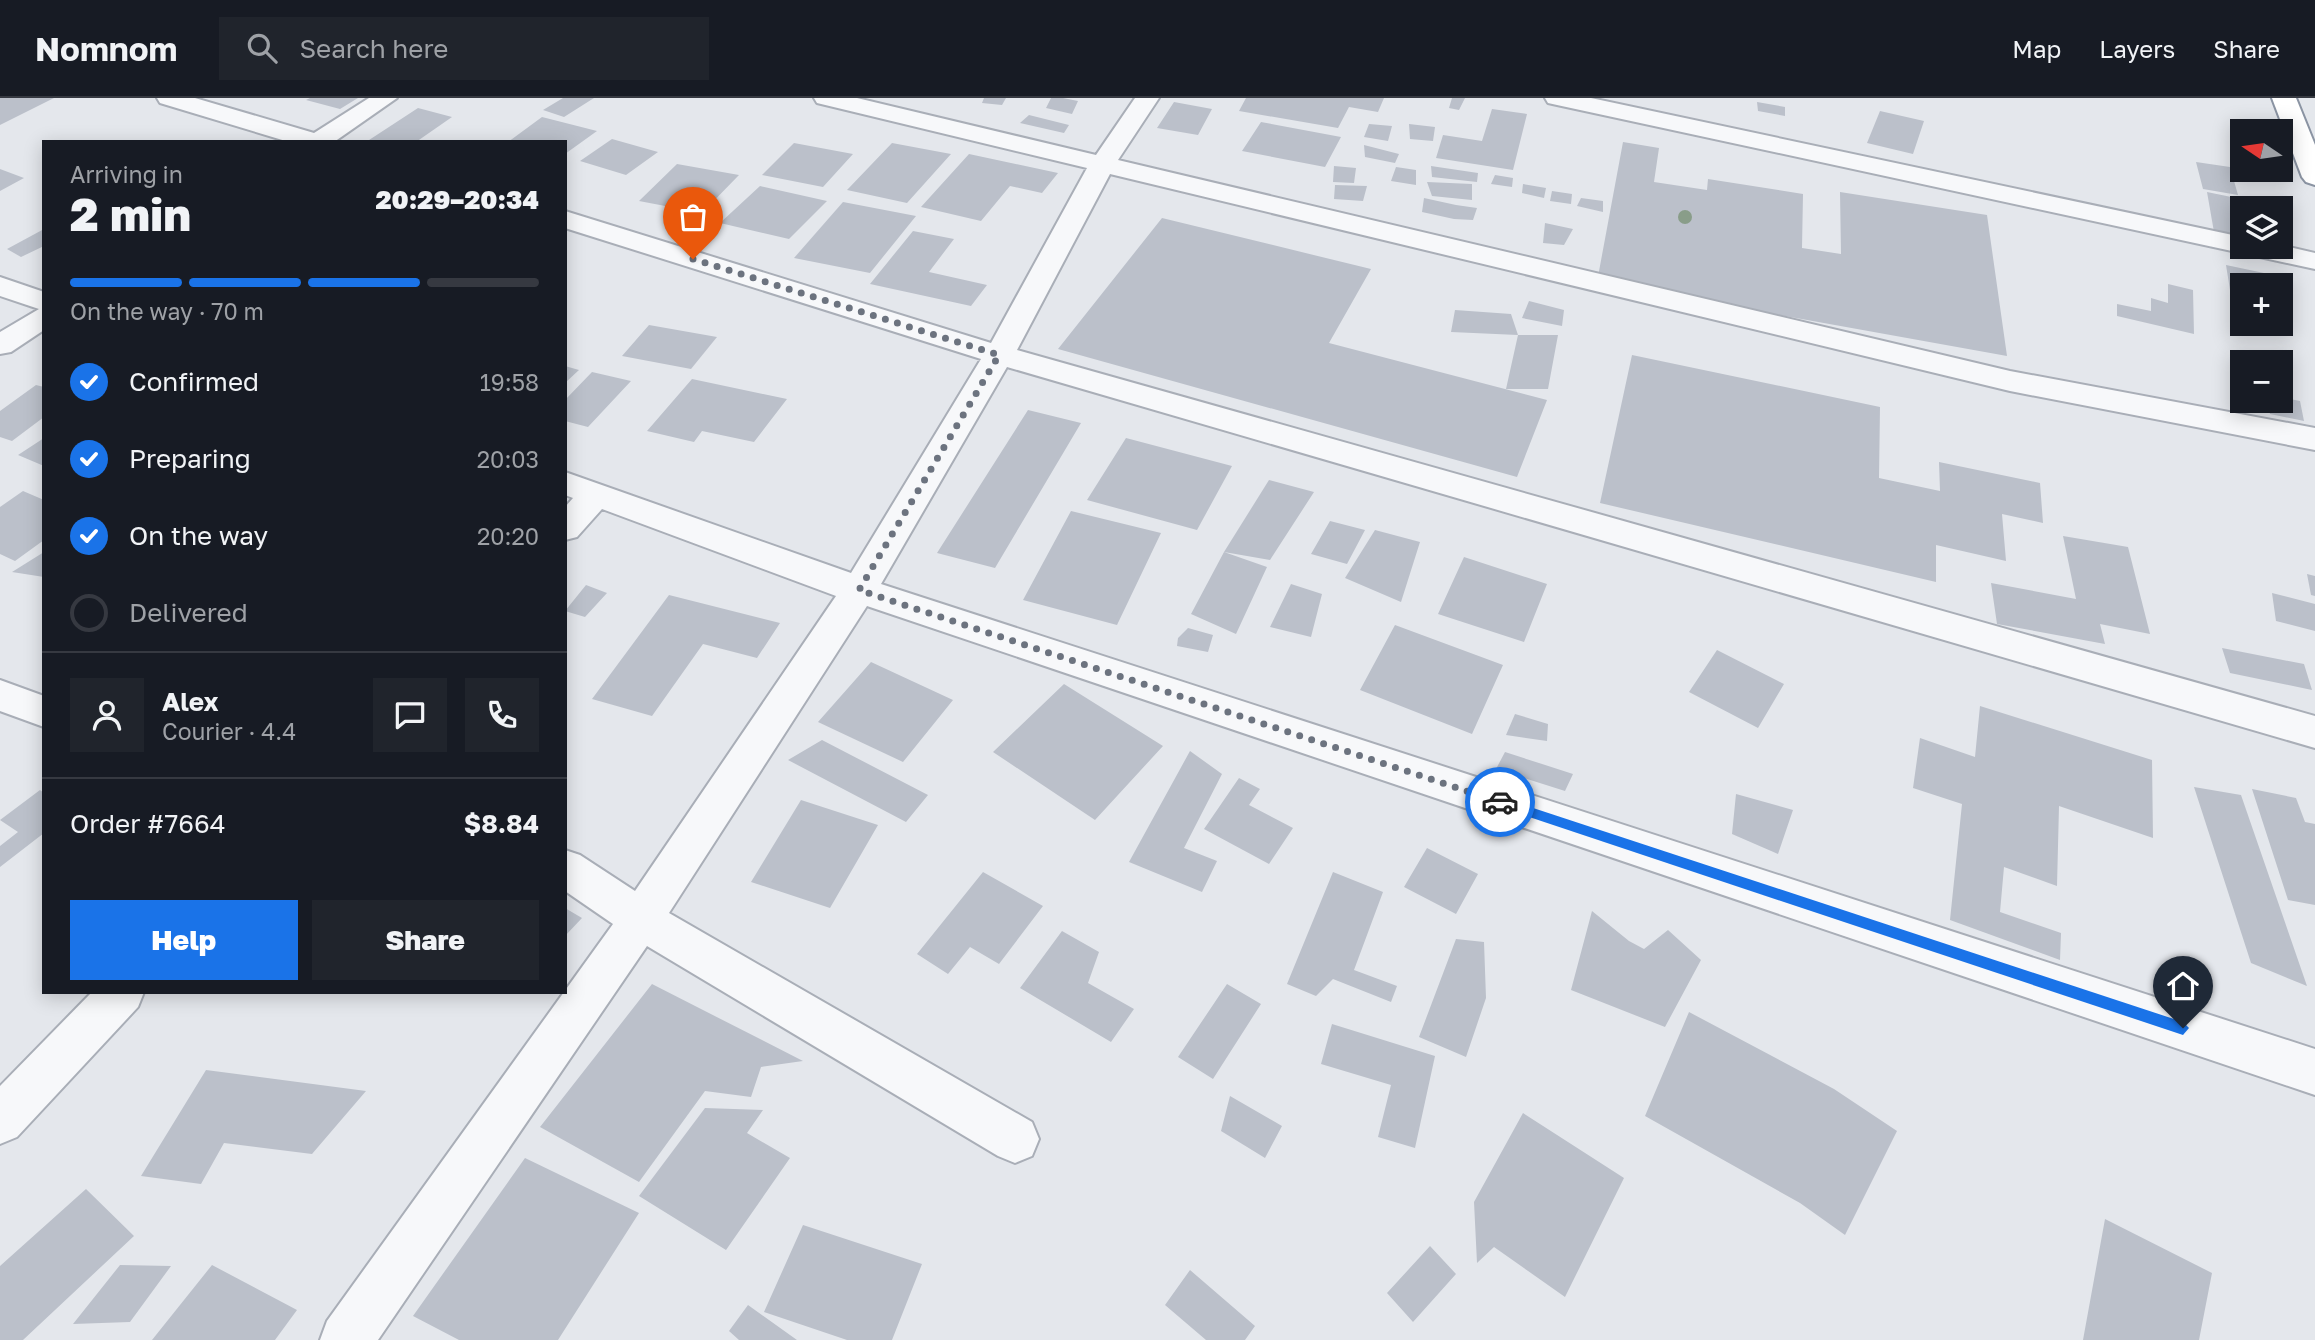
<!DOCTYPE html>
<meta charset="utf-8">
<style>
:root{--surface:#171b24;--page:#20242c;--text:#f1f3f6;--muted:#9ea1a6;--line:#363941;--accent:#1a73e8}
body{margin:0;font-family:"Golos Text",sans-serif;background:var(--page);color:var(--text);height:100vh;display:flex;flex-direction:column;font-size:26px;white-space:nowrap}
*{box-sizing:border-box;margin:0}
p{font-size:23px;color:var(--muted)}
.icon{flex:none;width:38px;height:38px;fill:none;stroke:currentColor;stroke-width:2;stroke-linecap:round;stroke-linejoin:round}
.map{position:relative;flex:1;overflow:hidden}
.details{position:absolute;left:42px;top:42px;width:525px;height:854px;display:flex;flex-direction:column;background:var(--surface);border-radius:0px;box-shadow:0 4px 18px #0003}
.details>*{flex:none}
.needle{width:46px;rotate:283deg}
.controls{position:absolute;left:2230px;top:21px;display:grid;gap:14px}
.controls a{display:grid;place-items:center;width:63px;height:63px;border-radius:0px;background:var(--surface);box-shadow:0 4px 18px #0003;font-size:35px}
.pin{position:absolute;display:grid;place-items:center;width:60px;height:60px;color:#fff;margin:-72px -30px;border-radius:50% 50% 50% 0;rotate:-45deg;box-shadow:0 0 7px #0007}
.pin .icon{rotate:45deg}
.courier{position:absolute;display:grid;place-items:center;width:70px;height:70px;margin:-35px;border:5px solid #1a73e8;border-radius:50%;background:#fff;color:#222;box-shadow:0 2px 9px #0007}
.headline em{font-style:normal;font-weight:800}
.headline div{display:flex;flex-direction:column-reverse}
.headline{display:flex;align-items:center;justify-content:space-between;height:119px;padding:0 28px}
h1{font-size:46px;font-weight:800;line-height:52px}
.bar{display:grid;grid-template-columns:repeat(4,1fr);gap:10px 7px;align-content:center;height:84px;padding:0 28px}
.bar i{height:9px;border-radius:5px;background:var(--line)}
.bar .active{background:var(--accent)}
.bar p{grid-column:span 4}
.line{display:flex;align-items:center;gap:18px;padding:0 28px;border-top:2px solid var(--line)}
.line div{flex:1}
.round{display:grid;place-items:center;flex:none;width:74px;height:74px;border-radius:0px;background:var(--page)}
ol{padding:0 28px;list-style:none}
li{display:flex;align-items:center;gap:21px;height:77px}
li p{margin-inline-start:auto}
li .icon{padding:7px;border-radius:50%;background:var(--accent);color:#fff;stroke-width:4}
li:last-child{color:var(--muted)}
li i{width:38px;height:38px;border:4px solid var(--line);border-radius:50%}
.action{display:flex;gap:14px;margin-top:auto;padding:14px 28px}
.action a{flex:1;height:80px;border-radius:0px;background:var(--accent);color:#fff;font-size:28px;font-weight:800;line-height:80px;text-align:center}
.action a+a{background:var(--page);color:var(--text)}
header{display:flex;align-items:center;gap:42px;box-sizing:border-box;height:98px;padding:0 35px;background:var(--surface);border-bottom:2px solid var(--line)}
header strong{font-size:33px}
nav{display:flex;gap:38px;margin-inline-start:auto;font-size:24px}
.search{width:490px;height:63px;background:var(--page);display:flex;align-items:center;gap:18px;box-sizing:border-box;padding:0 24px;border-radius:0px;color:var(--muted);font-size:26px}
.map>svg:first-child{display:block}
.building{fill:#bbc0ca}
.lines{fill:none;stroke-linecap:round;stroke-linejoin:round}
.minor-casing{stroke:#a9aeb7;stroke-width:4}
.highway-casing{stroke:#8b94a3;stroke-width:4}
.minor{fill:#f7f8fa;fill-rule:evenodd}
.highway{fill:#fff;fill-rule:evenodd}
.tree{fill:#899d89}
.route{fill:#1a73e8}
.done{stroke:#6c737f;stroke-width:7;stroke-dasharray:0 12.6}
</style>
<header>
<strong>Nomnom</strong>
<div class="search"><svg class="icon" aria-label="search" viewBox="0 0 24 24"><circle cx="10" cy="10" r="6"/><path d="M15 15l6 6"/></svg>Search here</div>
<nav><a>Map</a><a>Layers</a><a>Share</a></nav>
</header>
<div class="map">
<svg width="2315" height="1242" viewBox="0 0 2315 1242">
<rect width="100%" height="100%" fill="#e4e7ec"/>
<path class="building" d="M0,0h54l-54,27z
M310,0h48l-18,11 -34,-9z
M563,0h31l-30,19 -21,-7z
M984,0h22l-4,7 -20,-2z
M1051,0h12l15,3 -6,13 -26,-6z
M1246,0h138l-6,14 -29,-5 -11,21 -99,-17z
M1452,0h13l-6,12 -10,-2z
M1174,4l38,7 -14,26 -41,-7z
M1757,4l28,5v9l-27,-5z
M418,10l34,9 -36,25h-50z
M1492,11l35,5 -14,56 -77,-12 7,-23 39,6z
M1880,13l44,10 -11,33 -46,-11z
M1029,17l40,10 -5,8 -44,-10z
M542,19l55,14 -32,23v-12h-57z
M1261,24l80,15 -16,30 -83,-16z
M1369,26l23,2 -4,15 -24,-4z
M1409,26l26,3 -2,14 -23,-2z
M612,41l46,13 -32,23 -46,-14z
M1623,44l36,6 -5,34 53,8 1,-11 95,15 -1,54 39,6 -1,-62 147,23 20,141 -410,-74z
M794,45l59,11 -30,33 -61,-12z
M892,45l59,11 -44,49 -60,-13z
M1364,47l35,9 -4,9 -30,-6z
M969,56l89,19 -16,20 -32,-7 -29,35 -60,-14z
M2196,64l34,5 8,28 -35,-6z
M677,66l62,11 -37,38 -63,-12z
M1334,68l22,2 -2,15 -21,-1z
M1431,68l47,7 -1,9 -45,-5z
M1396,69l20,3v15l-25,-4z
M0,71l24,9 -24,13z
M1495,77l18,3 -1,9 -21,-3z
M1427,84l45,2v16l-40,-4z
M1523,86l23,4 -2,10 -22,-5z
M1335,87l32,1 -4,15 -29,-2z
M760,88l67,15 -38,38 -69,-16z
M1552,93l20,3 -1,10 -21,-3z
M2207,94l34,7 1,39 -28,-6z
M1424,100l32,7 21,3 -4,12 -19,-1 -32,-7z
M1581,100l22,3v11l-26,-6z
M843,104l73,14 -46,57 -76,-15z
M1162,120l209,51 -42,74 218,57 -30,77 -459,-128z
M1545,125l28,6 -9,16 -21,-2z
M44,131v17l-23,11 -14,-8z
M913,133l41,8 -25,33 58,13 -16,21 -101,-22z
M2226,167l38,8 2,12h-24v8l-12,-3z
M2168,186l25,6 1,44 -77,-18v-12l34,7v-13l17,5z
M1529,203l35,9 -2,16 -40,-8z
M1455,212l56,4 7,21 -67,-3z
M649,227l68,12 -26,32 -69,-13z
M1518,237h40l-10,54h-42z
M1632,257l248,52 -1,71 61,13 -1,-29 101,21 3,40 -41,-9 4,47 -70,-16v37l-336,-79z
M565,268l14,4 -14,13z
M592,274l39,9 -43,46 -23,-6v-21z
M692,281l95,20 -33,43 -52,-11 -8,11 -47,-11z
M36,287l8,2v30l-32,24 -12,-4v-26z
M2280,299l20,4 4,20 -34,-7 -3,-13h13z
M1028,312l53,13 -86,145 -58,-15z
M44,340v28l-26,-11z
M1126,340l106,28 -35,64 -110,-30z
M1269,382l45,12 -44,68 -46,-8 43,15 -31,67 -45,-20 33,-62z
M23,393l21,9v40l-29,21 -15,-7v-47z
M1071,413l90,22 -44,92 -94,-25z
M1330,423l35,9 -18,34 -36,-10z
M1375,432l45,12 -19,60 -56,-24z
M2063,438l65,11 22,87 -50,-10 5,20 -108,-20 -6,-41 85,16z
M44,454v25l-32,-5z
M1464,459l83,27 -23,58 -86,-28z
M2307,476l8,2v20l-4,-1z
M1291,486l31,10 -11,43 -41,-10z
M586,487l21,8 -22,24 -20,-6z
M2272,495l43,11v27l-39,-10z
M669,497l111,28 -23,35 -54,-14 -51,72 -60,-17z
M1395,527l108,40 -31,69 -112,-44z
M1188,530l25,7 -5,17 -31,-6 1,-8z
M2222,550l82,16 8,26 -82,-17z
M1717,552l67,34 -26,44 -69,-36z
M871,564l82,38 -50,62 -85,-40z
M1064,586l99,62 -68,74 -102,-68z
M1980,608l172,54 1,78 -94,-32 -2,80 -53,-19 -4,45 61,21 -1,27 -110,-40 12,-116 -49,-16 7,-50 55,19z
M1515,616l33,10 -1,17 -41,-6z
M822,642l106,55 -22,27 -118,-62z
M1190,653l32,23 -38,74 33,13 -15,31 -73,-30z
M1505,654l68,22 -8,17 -69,-22z
M1239,680l21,11 -11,16 44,23 -24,36 -65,-35z
M2194,689l47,8 66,191 -56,-23z
M2252,691l44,9 9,24 10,2v81l-27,-5z
M40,692l4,3v40l-44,34v-21l18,-14 -18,-12z
M1736,696l57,16 -15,44 -46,-20z
M801,702l77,25 -48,83 -79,-26z
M1427,750l51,26 -22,40 -52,-27z
M983,774l60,34 -44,58 -29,-17 -22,27 -31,-20z
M1333,774l50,20 -29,78 43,16 -6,16 -58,-23 -17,17 -29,-12z
M565,810l17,10 -17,18z
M1592,813l37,30 15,8 24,-19 33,30 -36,67 -94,-37z
M1062,833l37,21 -11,31 46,26 -23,33 -91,-54z
M1456,841l28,3 2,56 -20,59 -47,-20z
M652,886l151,77 -42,6 -10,30 -46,-6 -66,91 -99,-55z
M1227,886l34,20 -48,75 -35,-22z
M1689,914l145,77 63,42 -52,104 -45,-32 -155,-87z
M1332,926l103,32 -20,92 -37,-11 13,-52 -70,-21z
M206,972l160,21 -54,63 -88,-11 -23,41 -60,-8z
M1230,998l52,30 -17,32 -44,-27z
M705,1010l58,2 -16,23 43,25 -64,92 -87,-54z
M1523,1015l101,65 -59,119 -71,-50 -17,16 -3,-61z
M525,1060l114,55 -81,127h-99l-46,-24z
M86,1091l48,47 -111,104h-23v-74z
M2105,1121l107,54 -13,67h-116z
M803,1127l119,39 -30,76h-45l-83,-28z
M1430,1148l26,28 -43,48 -26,-29z
M120,1167l51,1 -41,56 -57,2z
M212,1167l85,45 -22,30h-123z
M1190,1172l65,56 -10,14h-39l-41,-35z
M748,1207l49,35h-58l-10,-9z"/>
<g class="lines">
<g class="minor-casing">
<path id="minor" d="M157,0h38l119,35 55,-35h28l-63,44h-45l-129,-39z
M814,0h43l239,57 39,-57h24l-41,62 892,211 305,57v22l-305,-59 -900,-217 -93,176 1298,366v32l-1308,-381 -126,217 1434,465v46l-1448,-489 -198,307 363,209 7,17 -7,17 -17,7 -17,-7 -351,-210 -269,394h-58l7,-19 286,-397 -48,-33v-41l15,5 55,36 201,-295 -234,-87 -25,28 -12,3v-33l8,-9 -8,-3v-23l286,101 130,-214 -416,-131v-17l426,132 96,-175 -270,-65z
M1545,0h46l651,139v10l38,-2 35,8v16l-758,-164 -9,-2z
M0,179l44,15v38l-33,22 -11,2v-22l39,-23 -39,-13z
M0,582l44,16v31l-44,-16z
M92,894h52l-6,15 -121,130 -17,7v-58z"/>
</g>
<g class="highway-casing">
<path id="highway" d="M2272,0h24l19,47v40l-9,-3 -4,-5z"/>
</g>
<use href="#minor" class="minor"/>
<use href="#highway" class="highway"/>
</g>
<circle class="tree" cx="1685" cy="119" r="7"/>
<path class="route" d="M1500,699l683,225 6,6 -6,7 -687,-229v-7z"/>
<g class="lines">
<path class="done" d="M693,161l306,96 -140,235 641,212"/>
</g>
</svg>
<div class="controls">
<a><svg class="needle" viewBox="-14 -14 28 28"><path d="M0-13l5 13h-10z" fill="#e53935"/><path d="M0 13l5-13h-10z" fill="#9ea1a6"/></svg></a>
<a><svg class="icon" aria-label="layers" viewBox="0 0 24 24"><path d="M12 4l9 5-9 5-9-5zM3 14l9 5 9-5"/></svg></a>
<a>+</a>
<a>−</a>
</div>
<div class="pin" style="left:693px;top:161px;background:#ea580c"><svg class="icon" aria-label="bag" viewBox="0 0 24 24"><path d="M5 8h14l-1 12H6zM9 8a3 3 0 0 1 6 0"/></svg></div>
<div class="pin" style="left:2183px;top:930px;background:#1f2937"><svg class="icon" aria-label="home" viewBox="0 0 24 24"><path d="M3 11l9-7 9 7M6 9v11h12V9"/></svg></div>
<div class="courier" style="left:1500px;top:704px"><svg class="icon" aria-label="car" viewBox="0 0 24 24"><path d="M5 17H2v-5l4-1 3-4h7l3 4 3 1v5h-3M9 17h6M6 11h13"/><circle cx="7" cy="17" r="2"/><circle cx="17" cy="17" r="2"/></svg></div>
<section class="details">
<div class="headline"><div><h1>2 min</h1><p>Arriving in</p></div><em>20:29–20:34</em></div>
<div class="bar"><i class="active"></i><i class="active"></i><i class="active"></i><i></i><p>On the way · 70 m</p></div>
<ol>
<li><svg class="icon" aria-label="check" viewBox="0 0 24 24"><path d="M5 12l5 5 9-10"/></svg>Confirmed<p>19:58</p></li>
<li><svg class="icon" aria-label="check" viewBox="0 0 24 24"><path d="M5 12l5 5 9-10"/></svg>Preparing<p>20:03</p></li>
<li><svg class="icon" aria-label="check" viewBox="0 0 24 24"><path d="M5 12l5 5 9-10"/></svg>On the way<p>20:20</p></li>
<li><i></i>Delivered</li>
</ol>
<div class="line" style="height:126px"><a class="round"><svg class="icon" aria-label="person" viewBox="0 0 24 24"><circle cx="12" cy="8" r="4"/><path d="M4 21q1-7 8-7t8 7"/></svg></a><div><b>Alex</b><p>Courier · 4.4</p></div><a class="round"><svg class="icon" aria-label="chat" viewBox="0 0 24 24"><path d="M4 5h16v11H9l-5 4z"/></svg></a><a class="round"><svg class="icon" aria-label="phone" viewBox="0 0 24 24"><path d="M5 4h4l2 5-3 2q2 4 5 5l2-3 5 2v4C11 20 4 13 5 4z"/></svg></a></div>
<div class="line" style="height:91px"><div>Order #7664</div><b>$8.84</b></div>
<div class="action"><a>Help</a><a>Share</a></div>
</section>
</div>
